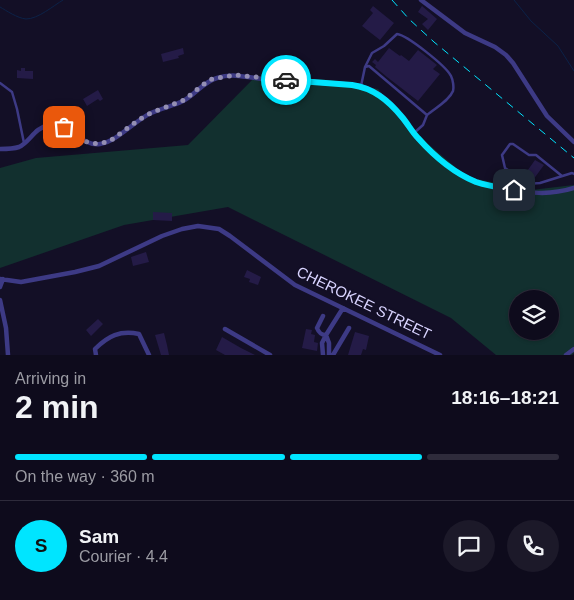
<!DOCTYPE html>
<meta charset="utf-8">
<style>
:root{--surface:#0e0b1c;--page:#1c1929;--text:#f1f3f6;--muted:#9b9ba3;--line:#2e2b3b;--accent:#00e5ff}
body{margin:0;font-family:Helvetica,sans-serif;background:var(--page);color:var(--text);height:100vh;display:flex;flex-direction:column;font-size:19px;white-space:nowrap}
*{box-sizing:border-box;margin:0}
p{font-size:16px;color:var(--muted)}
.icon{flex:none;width:28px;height:28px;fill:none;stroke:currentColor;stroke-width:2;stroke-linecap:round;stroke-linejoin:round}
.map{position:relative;height:355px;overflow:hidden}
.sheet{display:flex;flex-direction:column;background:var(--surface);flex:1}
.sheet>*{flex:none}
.fabs{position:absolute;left:509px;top:290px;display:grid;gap:10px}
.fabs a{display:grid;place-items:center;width:50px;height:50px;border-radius:50%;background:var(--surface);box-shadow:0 1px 4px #0004,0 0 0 1px var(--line);font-size:25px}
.pin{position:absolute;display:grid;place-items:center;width:42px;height:42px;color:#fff;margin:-21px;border-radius:10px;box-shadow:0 2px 8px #0006}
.courier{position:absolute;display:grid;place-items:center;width:50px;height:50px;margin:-25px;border:4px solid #00e5ff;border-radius:50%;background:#fff;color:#222;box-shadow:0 1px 6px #0007}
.summary em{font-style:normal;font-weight:800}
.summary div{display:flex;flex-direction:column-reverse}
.summary{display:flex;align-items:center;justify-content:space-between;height:85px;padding:0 15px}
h1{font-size:32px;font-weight:800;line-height:38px}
.bar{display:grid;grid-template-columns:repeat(4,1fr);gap:8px 5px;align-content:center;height:60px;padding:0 15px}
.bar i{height:6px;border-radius:4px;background:var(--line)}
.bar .on{background:var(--accent)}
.bar p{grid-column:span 4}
.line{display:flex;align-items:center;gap:12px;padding:0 15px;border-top:1px solid var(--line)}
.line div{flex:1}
.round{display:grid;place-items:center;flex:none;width:52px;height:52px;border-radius:26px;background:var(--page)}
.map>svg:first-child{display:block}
.green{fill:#12302f;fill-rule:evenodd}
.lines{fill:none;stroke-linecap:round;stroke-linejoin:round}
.stream{stroke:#0c2248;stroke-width:1}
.building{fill:#241b47}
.service{stroke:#3d3a85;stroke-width:2.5}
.minor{stroke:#3d3a85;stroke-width:4.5}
.rail{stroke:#00e5ff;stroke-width:1;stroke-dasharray:8 6;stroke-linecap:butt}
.done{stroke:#948fb3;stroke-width:5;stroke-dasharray:0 9}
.route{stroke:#00e5ff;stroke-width:6}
.labels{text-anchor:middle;stroke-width:4;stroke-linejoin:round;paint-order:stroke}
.street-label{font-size:15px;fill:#d9d4ff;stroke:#130f26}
</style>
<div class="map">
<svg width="574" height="355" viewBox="0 0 574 355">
<rect width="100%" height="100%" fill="#130f26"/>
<path class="green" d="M256,76l74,4 48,9 49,54 40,34 64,13 43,-5v168l-2,2h-76l-45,-37 -223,-111 -104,18 -124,43v-100l36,-10 152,-13zM518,299h32v32h-32z"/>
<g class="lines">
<path class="stream" d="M514,0l17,21 27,25 16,25
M0,7c7,4 17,11 26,12 12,0 27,-13 37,-19"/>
</g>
<path class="building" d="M373,6l21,17 -14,17 -18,-14 11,-13 -3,-3z
M422,6l15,13 -9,11 -6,-6 6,-5 -10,-7z
M183,48l1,6 -6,2 1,2 -16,4 -2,-8z
M389,48l11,8 1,-1 8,6 9,-11 19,15 -4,4 7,5 -22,27 -31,-24 -12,-10 1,-2 -4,-3 3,-3 3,3z
M21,68h4v3h8v8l-16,-1v-8l4,1z
M98,90l5,9 -3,2 -2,-2 -11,7 -4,-7z
M535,160l9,5 -11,15 -8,-6z
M153,212l19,1v8l-19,-1z
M146,252l3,10 -16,4 -2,-9z
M247,270l14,7 -3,8 -9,-3 1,-3 -6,-2z
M98,319l5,5 -12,12 -5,-6z
M306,329l6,1 -1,4 4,1 -1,7 4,1 -1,8 -15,-3z
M355,332l14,4 -3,14 -3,-1 -2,6h-13z
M164,333l3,12 2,10h-8l-6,-20z
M222,337l19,11 14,7h-30l-9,-5z"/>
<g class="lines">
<path class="service" d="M365,67l7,-14 12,-7 13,-12c10,1 49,32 54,42 2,4 3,11 2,15 -4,10 -18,17 -26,24
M0,83l12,9 5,17 7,34
M361,86l4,-19 4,-1 58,49 -4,10 -9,8
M562,176l-26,-21h-7l-16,-11h-3l-8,11 3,13 22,16 13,-1 32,-10 2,1"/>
<path class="minor" d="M421,0l44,33 30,14 11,8 7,8 34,53 27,26
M0,149c6,0 13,0 19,-2 11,-5 15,-19 30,-22 19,-5 31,22 51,19 18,-3 34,-23 51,-31 11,-5 22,-7 32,-12 13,-7 20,-19 34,-23 15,-5 30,-1 45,1 14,1 28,0 41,2 7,0 13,1 19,2 14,1 28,0 41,4 26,7 39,32 54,51 13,14 30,29 47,38 12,7 26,10 39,12 25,5 46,8 71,0
M0,279l21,3 54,-10 24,-6 63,-30 20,-7 16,-3 21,3 11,7 65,49 145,70
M0,287l3,-8
M0,300l6,28 2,27
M323,316l-6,12c2,5 4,7 9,7
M225,329l45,26
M326,335l3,8v12
M96,355l-1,-6c13,-13 25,-19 44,-15l10,21
M323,355l-1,-12 4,-8 17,-27
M333,355l16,-27
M566,355l8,-6"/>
<path class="rail" d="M392,0l17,19 25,23 140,116"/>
</g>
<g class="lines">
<path class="done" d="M64,127l14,10 9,5 11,2 12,-3 30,-22 11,-6 33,-13 25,-20 8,-2 18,-3 51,5"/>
<path class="route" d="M286,80l66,5c21,3 36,15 50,32 6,7 10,15 16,21 16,18 36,35 58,44 12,4 25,6 38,8"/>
</g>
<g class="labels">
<g class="street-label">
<text transform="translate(364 303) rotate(26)" y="5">CHEROKEE STREET</text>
</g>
</g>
</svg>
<div class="fabs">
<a><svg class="icon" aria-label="layers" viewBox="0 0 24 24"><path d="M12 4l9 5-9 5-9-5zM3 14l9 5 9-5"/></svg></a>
</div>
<div class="pin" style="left:64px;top:127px;background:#ea580c"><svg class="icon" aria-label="bag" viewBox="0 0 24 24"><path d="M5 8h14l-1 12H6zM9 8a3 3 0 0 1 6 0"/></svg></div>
<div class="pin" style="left:514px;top:190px;background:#1f2937"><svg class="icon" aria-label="home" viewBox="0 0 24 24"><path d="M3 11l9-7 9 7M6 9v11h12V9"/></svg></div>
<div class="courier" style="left:286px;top:80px"><svg class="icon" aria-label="car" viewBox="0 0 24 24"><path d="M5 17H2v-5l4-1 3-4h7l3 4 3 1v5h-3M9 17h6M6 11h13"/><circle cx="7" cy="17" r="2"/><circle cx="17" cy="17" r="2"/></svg></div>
</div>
<section class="sheet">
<div class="summary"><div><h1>2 min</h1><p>Arriving in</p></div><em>18:16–18:21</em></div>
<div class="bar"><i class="on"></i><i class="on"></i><i class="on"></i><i></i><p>On the way · 360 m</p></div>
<div class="line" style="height:90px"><b class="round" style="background:var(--accent);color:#111">S</b><div><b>Sam</b><p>Courier · 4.4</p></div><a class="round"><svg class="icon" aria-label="chat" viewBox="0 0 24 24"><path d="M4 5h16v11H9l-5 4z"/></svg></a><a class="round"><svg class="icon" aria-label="phone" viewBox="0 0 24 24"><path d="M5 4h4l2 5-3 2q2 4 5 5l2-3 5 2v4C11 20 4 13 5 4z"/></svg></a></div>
</section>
